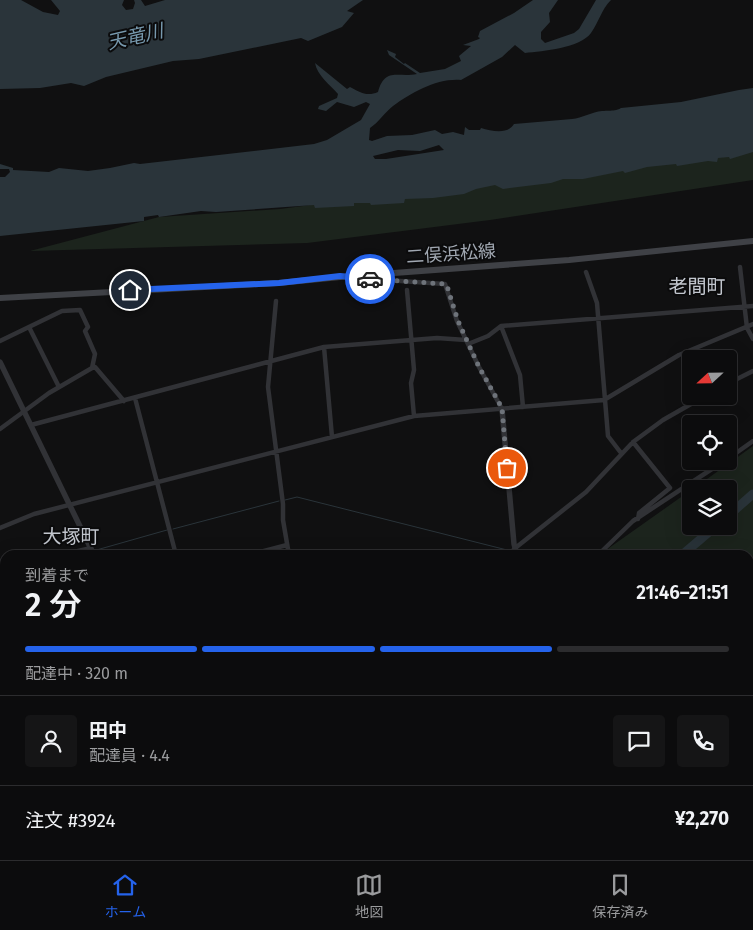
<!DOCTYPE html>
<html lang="ja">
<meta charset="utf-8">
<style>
:root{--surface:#0c0c0d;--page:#151516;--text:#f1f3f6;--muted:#9a9b9d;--line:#2c2c2e;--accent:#2563eb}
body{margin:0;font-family:"Fira Sans","Noto Sans JP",sans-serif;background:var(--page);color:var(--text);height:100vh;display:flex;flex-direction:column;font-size:19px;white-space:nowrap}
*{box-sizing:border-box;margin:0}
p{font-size:16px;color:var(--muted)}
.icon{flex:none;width:28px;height:28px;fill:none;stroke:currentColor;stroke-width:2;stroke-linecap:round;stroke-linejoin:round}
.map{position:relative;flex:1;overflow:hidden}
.side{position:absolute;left:0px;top:550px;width:754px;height:310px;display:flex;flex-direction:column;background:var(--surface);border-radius:15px 15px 0 0;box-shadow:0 5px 20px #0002,0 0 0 1px var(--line)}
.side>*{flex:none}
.needle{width:32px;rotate:248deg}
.buttons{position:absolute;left:682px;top:350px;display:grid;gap:10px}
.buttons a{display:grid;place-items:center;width:55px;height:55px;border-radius:5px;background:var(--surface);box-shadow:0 5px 20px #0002,0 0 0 1px var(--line);font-size:25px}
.pin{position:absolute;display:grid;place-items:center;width:42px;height:42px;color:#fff;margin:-21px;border:2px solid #fff;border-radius:50%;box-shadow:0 1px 5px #0007}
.courier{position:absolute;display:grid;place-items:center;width:50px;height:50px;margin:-25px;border:4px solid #2563eb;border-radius:50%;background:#fff;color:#222;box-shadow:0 1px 6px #0007}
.head em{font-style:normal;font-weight:600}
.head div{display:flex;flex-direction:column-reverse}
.head{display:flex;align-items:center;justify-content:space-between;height:85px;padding:0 25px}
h1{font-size:32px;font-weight:600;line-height:38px}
.bar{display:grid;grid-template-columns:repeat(4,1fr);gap:8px 5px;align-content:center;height:60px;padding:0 25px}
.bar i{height:6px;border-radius:4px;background:var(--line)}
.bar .current{background:var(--accent)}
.bar p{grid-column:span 4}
.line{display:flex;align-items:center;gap:12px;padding:0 25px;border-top:1px solid var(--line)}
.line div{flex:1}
.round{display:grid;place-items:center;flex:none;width:52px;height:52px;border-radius:5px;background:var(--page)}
.menu{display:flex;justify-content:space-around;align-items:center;height:70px;border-top:1px solid var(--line);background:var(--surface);font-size:14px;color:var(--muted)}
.menu a{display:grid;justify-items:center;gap:2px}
.menu .current{color:var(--accent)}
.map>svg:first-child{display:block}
.green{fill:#1c241d}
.water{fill:#2a343a;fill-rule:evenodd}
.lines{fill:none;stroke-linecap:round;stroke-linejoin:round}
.stream{stroke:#2a343a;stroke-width:1}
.river{stroke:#2a343a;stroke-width:9}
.minor{stroke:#313236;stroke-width:4.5}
.tertiary{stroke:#313236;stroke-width:5.5}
.secondary{stroke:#3f4146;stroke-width:6}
.done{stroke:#6e737a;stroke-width:5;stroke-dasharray:0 9}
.route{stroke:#2563eb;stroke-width:6}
.labels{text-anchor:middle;stroke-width:4;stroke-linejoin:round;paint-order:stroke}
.street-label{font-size:18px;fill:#a1a8b2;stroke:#0b0b0c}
.water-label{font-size:19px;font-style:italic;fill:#7799ae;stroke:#0b0b0c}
.neighbourhood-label{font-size:19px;fill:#c2c6ce;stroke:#0b0b0c}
</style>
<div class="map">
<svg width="753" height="860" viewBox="0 0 753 860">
<rect width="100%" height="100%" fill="#101011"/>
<path class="green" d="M753,147v33l-263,40 -183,23 -277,8 129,-34 121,-8z
M753,446v189l-4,3v-83h-146l6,-7 82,-58v36h38v-37h-36z
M45,855h419l-6,5h-420l9,-2z"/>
<path class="water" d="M0,0h21l22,12 15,3 2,-4 -9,-11h73l-2,5 4,5 7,-1 2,-6 -1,-3h7l4,6 20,-6h198l-16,11 7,2 -12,14 -34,14 -7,-3 -102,21 -26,2 -67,16 -22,9 -13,-3 -31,5 -40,1z
M533,0h25l-9,13 1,9 -9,10v7l4,4 29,-10 5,-4 17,-29h15c-10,10 -12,22 -20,33 -11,15 -48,18 -66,20l-10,-8 -13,12 -41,23c-24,-2 -50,13 -68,26 -8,6 -14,16 -23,22l-1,12 3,1 15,-5 25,-1 23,-5 7,4 11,-2 11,3 1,-8 4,3h11l1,-2c11,3 26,7 33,-4 20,-2 39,-3 58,-5 10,-1 20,-7 30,-8 8,-1 12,1 19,-3l60,-6 58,-12 14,-2v64l-23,7 -1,-2 -11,1 -1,4 -9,-1 -31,5 -1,-2 -29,3 -22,6 -2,-2 -40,8h-20l-12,4 -33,4 -15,2 -8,-4 -19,4 -12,5 -31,4 -28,1 -1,4 -33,2 -1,-2h-16v3l-39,2 -1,-3 -98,7 -15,-1 -42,6 -1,-2 -14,2v4l-144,15v-59h5l5,-5 -1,-3h-9v-5l13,4v2l36,2 10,-4 29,3 22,-3 24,-5 6,1 174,-20 13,-4 34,-20 9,-16 -4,-2 -12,5 -17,-5 -11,9 -8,-2 1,-3 18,-8 1,-4c-8,-9 -21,-19 -23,-31l32,26 3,-2c9,5 17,10 28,5 7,-25 20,-14 39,-18l-28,-19 -2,-5 9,4 -1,3 9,7 1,-1 15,10 25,-4 16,-8 -2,-5 12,-10 -8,-1 16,-6 1,-1 -2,-1 2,-6 34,-18zM439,145l5,5 -58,9h-11l-2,-3 25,-6 22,1z"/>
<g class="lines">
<path class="stream" d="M285,500l12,-3 214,54
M173,529l106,-28
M93,551l74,-21
M520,552l69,3
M84,555l6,-3
M0,583l5,-2
M749,841l4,-2"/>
<path class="river" d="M729,515l24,-21
M682,555l34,-29
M386,860l6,-5"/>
<path class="minor" d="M740,267l7,61 6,11
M586,272l11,31 11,133 13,17
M356,278l89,6 12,37 22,46 23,42
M407,290l7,80 -3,13 3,33
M276,301l-8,86 15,117v16l6,35
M501,326l19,49 3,32
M29,327l30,60
M0,341l62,-30 18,-1 8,17 -3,4 10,23 -3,14 -43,25 -49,36
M468,344l20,-8 13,-10 252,-20
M324,347l8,90
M92,368l3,-1 29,34
M729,383l24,-12
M135,398l41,157
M31,425l293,-78 113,-9 29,2
M633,442l37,46 -31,25 -1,6
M729,458l24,-17
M0,528l34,-14 380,-98 190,-16 75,-45 74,-31
M514,549l72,-57 47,-50 30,-22 42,-24
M61,555l30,-7
M248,555l39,-10
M598,555l35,-34 91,-60
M0,579l5,-2
M749,609l4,-3
M0,700l5,-2
M749,771l4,-2
M749,816h4
M749,843l4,-2
M583,855l3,5
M632,855l2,5
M457,860l5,-5
M656,860l11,-5
M713,860l11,-5"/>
<path class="tertiary" d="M0,362l94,193
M502,409l12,135 3,11
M749,684l4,-1
M0,750l5,12
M42,855l2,5
M696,855l3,5
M0,857l34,-2"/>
<path class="secondary" d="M0,298l279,-15 61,-6 229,-17 184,-19"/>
</g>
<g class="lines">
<path class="done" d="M370,279l75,5 2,2 11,35 21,46 23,41 5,60"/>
<path class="route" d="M130,290l149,-7 61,-7 30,3"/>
</g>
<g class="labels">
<g class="street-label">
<text transform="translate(451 254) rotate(-4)" y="6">二俣浜松線</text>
</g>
<g class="water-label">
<text transform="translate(135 36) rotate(-13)" y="7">天竜川</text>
</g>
<g class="neighbourhood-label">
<text x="697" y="293">老間町</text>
<text x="71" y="543">大塚町</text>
</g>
</g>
</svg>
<div class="buttons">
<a><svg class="needle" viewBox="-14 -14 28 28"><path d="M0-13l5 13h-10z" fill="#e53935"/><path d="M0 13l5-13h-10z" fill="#9a9b9d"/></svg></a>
<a><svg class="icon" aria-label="locate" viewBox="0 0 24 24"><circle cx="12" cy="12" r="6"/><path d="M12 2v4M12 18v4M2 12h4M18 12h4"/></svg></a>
<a><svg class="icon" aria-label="layers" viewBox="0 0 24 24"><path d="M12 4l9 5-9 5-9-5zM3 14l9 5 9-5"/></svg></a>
</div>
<div class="pin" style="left:507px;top:468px;background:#ea580c"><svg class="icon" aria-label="bag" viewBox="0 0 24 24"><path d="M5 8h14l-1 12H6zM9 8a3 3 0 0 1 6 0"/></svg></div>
<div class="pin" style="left:130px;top:290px;background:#1f2937"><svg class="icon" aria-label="home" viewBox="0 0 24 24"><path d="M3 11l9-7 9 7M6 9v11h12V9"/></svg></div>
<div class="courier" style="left:370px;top:279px"><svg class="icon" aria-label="car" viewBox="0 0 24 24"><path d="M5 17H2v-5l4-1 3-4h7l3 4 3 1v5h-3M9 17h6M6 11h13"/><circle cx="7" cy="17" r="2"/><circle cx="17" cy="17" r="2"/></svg></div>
<section class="side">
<div class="head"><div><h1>2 分</h1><p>到着まで</p></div><em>21:46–21:51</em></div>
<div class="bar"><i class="current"></i><i class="current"></i><i class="current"></i><i></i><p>配達中 · 320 m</p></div>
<div class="line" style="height:90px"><a class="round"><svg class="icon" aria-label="person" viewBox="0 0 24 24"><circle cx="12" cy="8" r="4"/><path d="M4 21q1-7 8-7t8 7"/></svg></a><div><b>田中</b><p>配達員 · 4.4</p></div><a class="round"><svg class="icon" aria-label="chat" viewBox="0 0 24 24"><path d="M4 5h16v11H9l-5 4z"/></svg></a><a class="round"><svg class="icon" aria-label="phone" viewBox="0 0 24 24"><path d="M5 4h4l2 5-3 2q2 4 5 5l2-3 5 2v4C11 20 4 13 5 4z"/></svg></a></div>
<div class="line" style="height:65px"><div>注文 #3924</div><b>¥2,270</b></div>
</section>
</div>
<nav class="menu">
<a class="current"><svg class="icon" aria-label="home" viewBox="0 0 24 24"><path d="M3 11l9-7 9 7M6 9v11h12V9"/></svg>ホーム</a>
<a><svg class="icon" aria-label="map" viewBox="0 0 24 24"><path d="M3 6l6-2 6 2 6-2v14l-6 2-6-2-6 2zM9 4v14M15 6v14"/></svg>地図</a>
<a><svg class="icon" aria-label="saved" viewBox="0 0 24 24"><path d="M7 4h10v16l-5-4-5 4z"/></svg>保存済み</a>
</nav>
